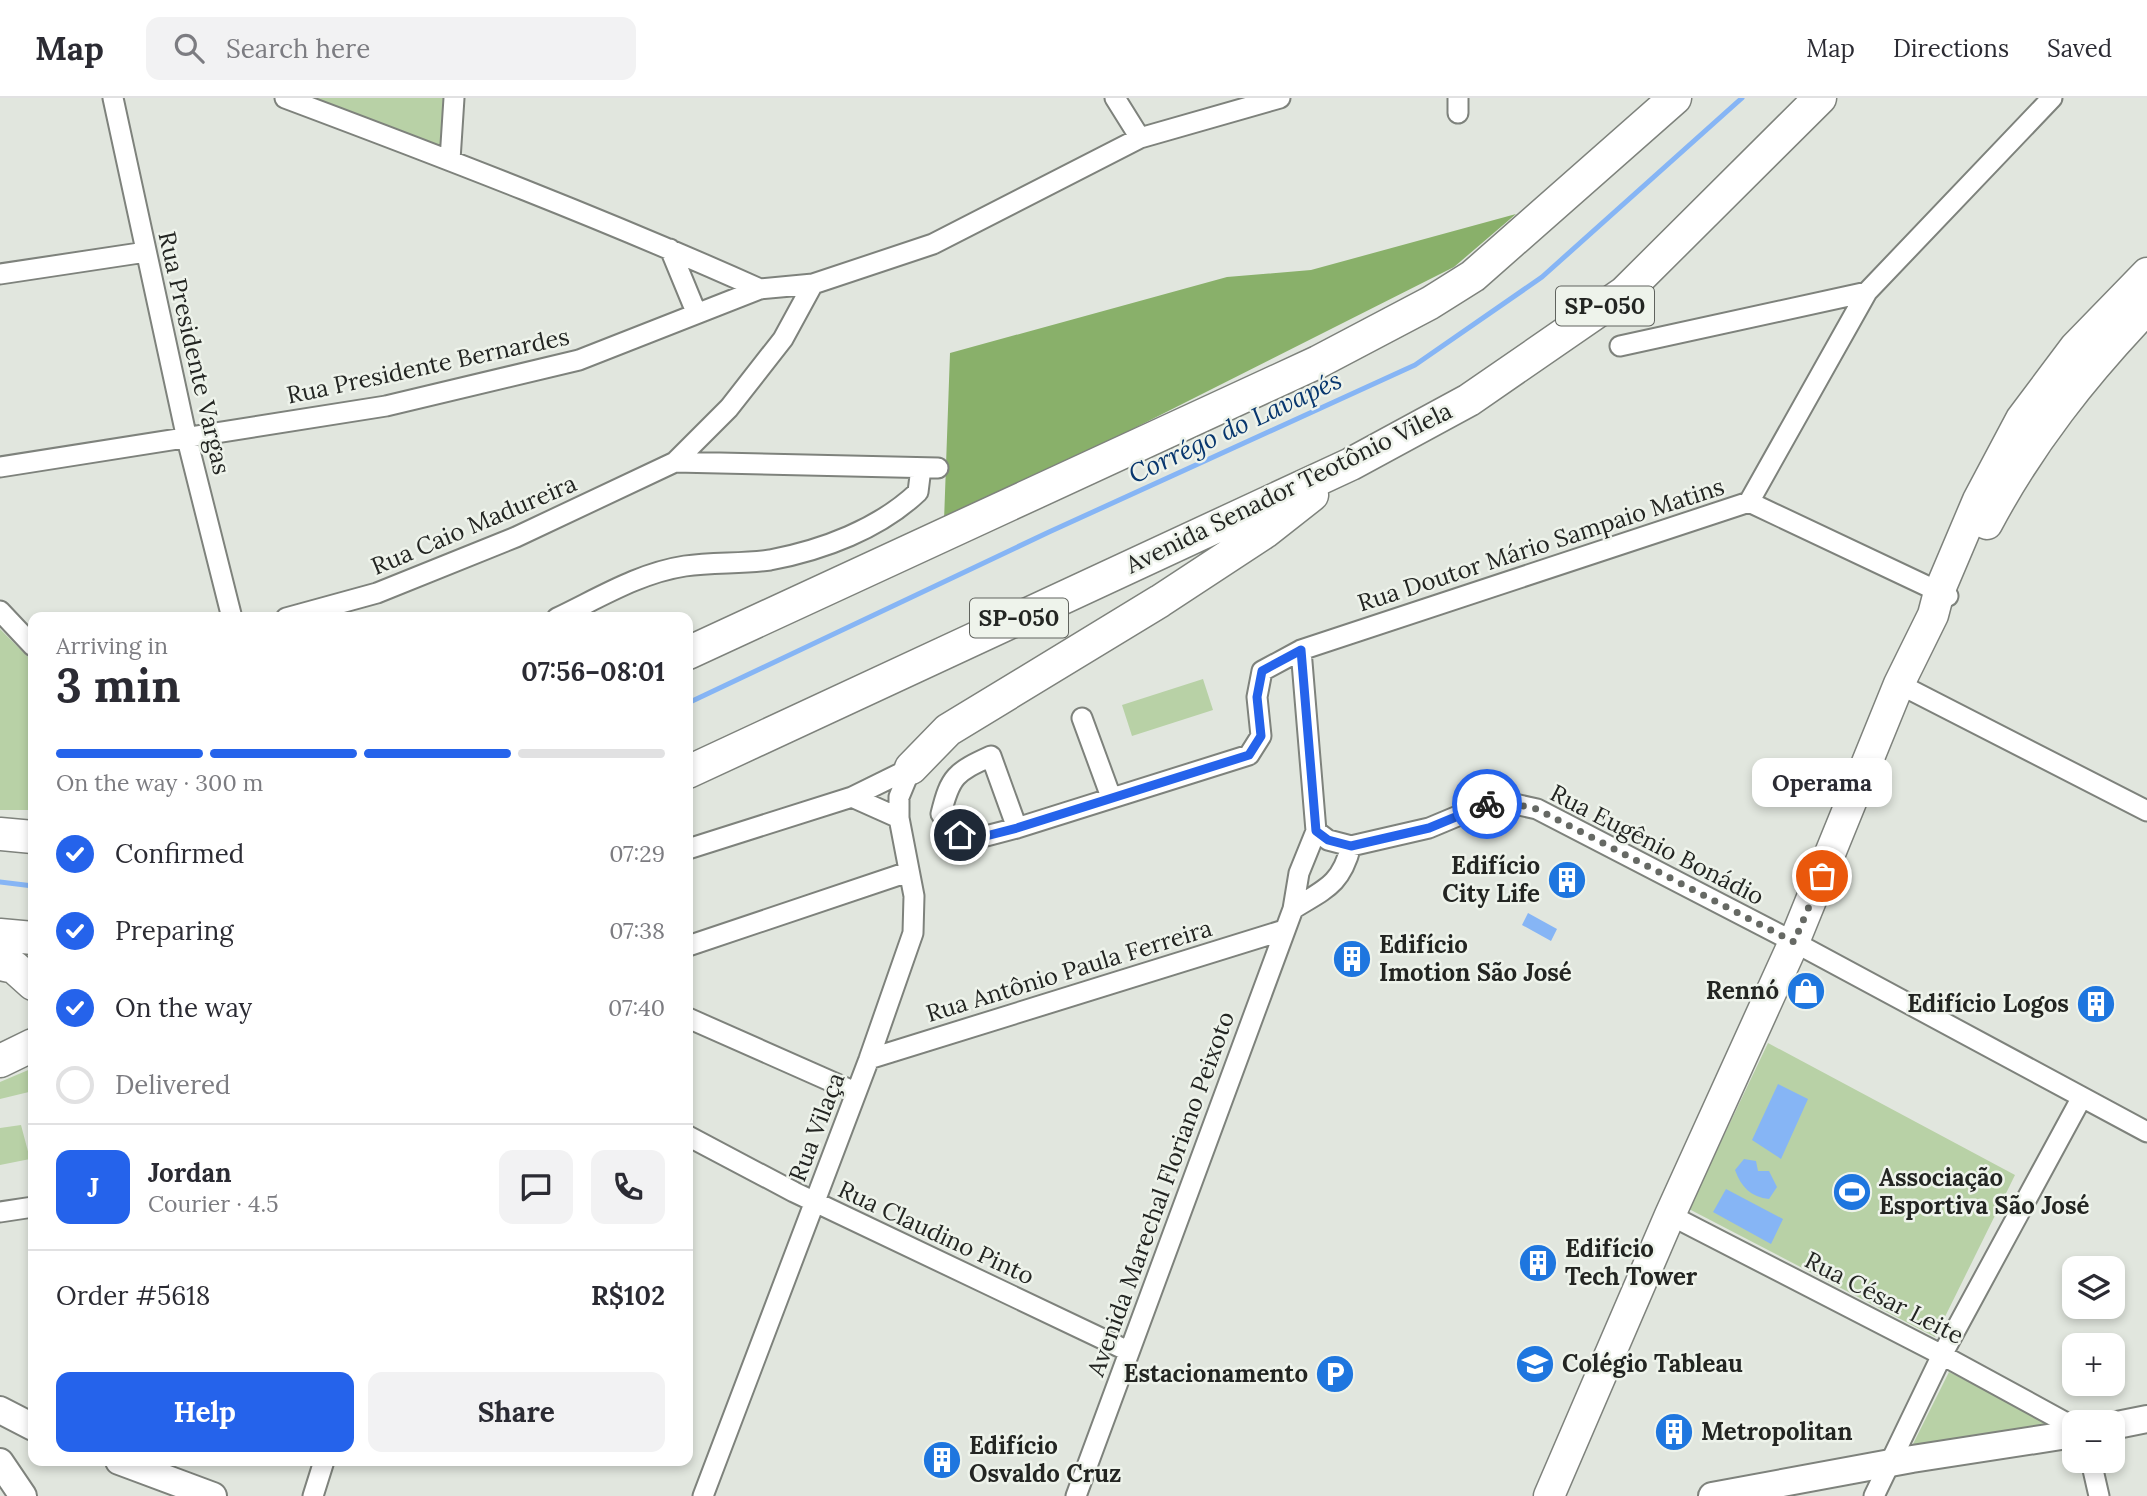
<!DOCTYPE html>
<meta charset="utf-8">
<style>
:root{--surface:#fff;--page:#f2f2f3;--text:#2b2b33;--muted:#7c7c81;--line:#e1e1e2;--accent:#2563eb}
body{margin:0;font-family:Lora,serif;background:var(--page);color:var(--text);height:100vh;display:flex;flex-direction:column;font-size:26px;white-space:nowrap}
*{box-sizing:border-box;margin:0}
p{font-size:23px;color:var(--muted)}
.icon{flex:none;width:38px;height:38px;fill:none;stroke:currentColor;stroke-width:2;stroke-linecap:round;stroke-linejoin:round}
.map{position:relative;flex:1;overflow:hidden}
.side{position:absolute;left:28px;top:514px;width:665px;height:854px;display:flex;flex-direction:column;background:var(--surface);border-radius:14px;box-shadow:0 4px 10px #0003}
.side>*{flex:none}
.controls{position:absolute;left:2062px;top:1158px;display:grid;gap:14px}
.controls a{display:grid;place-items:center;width:63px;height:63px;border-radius:14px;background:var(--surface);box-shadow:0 4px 10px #0003;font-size:35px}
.pin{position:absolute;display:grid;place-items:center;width:60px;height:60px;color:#fff;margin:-30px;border:4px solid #fff;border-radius:50%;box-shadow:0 2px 7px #0007}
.courier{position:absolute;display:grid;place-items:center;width:70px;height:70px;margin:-35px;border:5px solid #2563eb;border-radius:50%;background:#fff;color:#222;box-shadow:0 2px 9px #0007}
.bubble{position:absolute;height:49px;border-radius:14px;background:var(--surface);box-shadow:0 4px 10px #0003;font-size:23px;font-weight:700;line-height:49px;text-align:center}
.headline em{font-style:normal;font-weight:700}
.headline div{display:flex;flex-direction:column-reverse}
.headline{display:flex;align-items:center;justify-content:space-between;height:119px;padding:0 28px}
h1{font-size:46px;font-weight:700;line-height:52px}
.bar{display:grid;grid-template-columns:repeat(4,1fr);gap:10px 7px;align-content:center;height:84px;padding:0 28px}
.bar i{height:9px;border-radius:5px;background:var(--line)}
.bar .on{background:var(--accent)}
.bar p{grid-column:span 4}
.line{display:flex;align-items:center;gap:18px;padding:0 28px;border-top:2px solid var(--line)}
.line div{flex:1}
.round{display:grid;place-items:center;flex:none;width:74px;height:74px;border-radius:14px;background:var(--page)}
ol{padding:0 28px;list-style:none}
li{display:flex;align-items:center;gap:21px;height:77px}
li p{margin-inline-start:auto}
li .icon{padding:7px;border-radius:50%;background:var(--accent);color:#fff;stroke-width:4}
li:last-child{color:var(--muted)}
li i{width:38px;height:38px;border:4px solid var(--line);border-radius:50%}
.primary-button{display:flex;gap:14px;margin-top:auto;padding:14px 28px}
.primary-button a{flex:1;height:80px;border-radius:14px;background:var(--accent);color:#fff;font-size:28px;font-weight:700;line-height:80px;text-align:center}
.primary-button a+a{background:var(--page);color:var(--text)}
header{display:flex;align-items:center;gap:42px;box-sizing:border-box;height:98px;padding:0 35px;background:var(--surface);border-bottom:2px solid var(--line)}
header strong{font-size:33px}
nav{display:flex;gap:38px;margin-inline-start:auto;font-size:24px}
.search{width:490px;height:63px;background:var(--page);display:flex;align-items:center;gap:18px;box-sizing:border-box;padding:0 24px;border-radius:14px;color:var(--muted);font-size:26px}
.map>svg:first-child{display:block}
.green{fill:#b8d1a6}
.forest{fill:#89b06a}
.water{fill:#86b5f5}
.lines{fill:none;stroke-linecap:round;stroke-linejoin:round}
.stream{stroke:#86b5f5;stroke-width:5}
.minor-casing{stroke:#7e827c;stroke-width:23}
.secondary-casing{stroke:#7e827c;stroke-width:30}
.primary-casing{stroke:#7e827c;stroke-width:33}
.trunk-casing{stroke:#7e827c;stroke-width:35}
.minor{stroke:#fff;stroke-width:19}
.secondary{stroke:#fff;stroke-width:26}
.primary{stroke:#fff;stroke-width:30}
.trunk{stroke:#fff;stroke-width:32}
.done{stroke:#666964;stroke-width:7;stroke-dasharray:0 12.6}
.route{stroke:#2563eb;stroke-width:9}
.labels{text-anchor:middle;stroke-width:5;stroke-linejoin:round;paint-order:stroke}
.shield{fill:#eef3eb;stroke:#60635e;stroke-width:2}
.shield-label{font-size:23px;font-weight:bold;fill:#232522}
.street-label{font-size:24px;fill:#232522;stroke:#eef3eb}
.poi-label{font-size:24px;font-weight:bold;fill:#232522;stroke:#eef3eb;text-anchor:start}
.water-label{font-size:26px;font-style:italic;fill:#07366e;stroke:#eef3eb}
</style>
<header>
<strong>Map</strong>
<div class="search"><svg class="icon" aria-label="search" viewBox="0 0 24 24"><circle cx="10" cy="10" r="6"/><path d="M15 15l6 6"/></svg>Search here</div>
<nav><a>Map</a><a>Directions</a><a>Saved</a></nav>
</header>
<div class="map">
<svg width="2147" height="1398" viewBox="0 0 2147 1398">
<rect width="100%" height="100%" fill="#e1e6de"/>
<path class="green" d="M305,0h138l-3,47z
M0,531l33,33v148h-33z
M1203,581l10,31 -81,26 -10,-31z
M1768,945l247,132 -80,162 -246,-128z
M33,970v23l-33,8v-17z
M21,1027l9,34 -30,6v-37z
M1949,1274l107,53 -148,29z"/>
<path class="forest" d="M1516,116l-62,53 -484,244 -26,10 6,-168 277,-76 84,-7z"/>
<path class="water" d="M1528,815l29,16 -6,12 -29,-16z
M1778,986l30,15 -27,60 -29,-19z
M1744,1061l12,2 2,10h11l8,16 -8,12c-18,-2 -28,-12 -34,-29z
M1726,1091l57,30 -12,25 -58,-32z"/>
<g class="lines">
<path class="stream" d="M688,605l361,-171 366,-167 127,-88 200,-179
M0,784l33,4"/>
<g class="minor-casing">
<path id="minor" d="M113,0l74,341 45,179
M285,0c160,60 319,121 475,191
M1115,0l25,40
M1458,15v-15
M450,62l4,-62
M670,151l26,63
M0,176l146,-22
M1620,248l247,-54
M675,364l54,-54 54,-69 30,-55
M0,369l386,-61 193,-46 181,-71 53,-5 120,-40 207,-106 140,-40
M1749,404l199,94
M0,513l33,35
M286,520l91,-25 139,-56 159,-75 263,6
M557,520c42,-20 82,-45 128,-52 28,-4 57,-2 85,-6 53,-10 109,-31 148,-68l3,-24
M1301,552l15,181 -17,42 -6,36c32,-20 48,-24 58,-63
M1899,586l248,127
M1082,620l29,79
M852,699l47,21
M1017,730l-26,-72c-35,16 -41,20 -50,58l19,21 26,1 31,-8 232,-73 12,-19 -4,-39 5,-26 39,-21 448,-148 118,-210 185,-194
M1316,733l12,9 23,6 78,-18 67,-28 41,9 257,133 353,190
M688,751l164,-52 59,-29
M688,848l220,-74
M688,920l167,74
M869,961l415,-129
M688,1038l106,56 334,159
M0,1114l33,-5
M1670,1117l272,140 132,72
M2091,1363l8,35
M313,1398l11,-35
M703,1398l166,-437 44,-126 1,-37 -15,-78v-21l12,-29
M1076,1398l217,-587
M1874,1398l68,-141 140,-258"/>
</g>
<g class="secondary-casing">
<path id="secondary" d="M0,1312l33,17
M2112,1328l35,-7
M119,1363l94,35
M0,1364l23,34
M1712,1398l200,-37 162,-25"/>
</g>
<g class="primary-casing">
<path id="primary" d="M1987,426c43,-81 97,-149 160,-215
M1549,1398l121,-281 124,-273 105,-258 34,-69 6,-23 39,-92 43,-81 54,-72 72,-74"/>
</g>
<g class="trunk-casing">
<path id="trunk" d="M688,555l630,-291 112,-59 43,-27 202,-178
M911,670l37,-38 212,-129 105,-69 47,-37
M688,674l663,-308 118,-64 155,-107 196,-195
M0,736l33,3
M0,837l33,3
M0,866l14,3 19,17
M0,963l33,-16"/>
</g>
<use href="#minor" class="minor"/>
<use href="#secondary" class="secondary"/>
<use href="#primary" class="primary"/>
<use href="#trunk" class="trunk"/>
</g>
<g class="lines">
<path class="done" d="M1487,706l9,-4 41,9 257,133 28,-66"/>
<path class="route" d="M960,737l26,1 31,-8 232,-73 12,-19 -4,-39 5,-26 39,-21 15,181 12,9 23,6 78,-18 58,-24"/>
</g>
<defs>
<g id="building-disc" transform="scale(2.0125)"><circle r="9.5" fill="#1e76df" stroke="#eef3eb"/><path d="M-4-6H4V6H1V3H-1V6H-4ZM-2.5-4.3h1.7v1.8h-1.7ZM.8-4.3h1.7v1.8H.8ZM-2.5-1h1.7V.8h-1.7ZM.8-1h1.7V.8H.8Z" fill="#fff"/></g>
<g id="shop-disc" transform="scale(2.0125)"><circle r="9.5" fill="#1e76df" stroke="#eef3eb"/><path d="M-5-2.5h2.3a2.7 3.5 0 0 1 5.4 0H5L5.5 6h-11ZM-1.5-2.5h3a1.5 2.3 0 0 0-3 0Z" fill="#fff"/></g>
<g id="stadium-disc" transform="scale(2.0125)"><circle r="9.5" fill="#1e76df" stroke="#eef3eb"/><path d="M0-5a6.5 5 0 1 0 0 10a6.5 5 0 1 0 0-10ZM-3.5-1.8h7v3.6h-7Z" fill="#fff"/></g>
<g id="school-disc" transform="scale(2.0125)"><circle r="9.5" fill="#1e76df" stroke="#eef3eb"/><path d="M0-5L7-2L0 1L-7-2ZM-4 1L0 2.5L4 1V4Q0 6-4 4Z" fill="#fff"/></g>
<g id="parking-disc" transform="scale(2.0125)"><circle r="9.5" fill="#1e76df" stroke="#eef3eb"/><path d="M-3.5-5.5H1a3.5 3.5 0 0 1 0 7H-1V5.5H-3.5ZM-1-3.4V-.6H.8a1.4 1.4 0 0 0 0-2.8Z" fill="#fff"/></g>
</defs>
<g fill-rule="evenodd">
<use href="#building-disc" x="1567" y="782"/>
<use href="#building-disc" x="1352" y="861"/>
<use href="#shop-disc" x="1806" y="893"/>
<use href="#building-disc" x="2096" y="906"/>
<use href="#stadium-disc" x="1852" y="1094"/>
<use href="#building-disc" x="1538" y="1165"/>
<use href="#school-disc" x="1535" y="1266"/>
<use href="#parking-disc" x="1335" y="1276"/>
<use href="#building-disc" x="1674" y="1334"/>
<use href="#building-disc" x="942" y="1362"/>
</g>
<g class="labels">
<g class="shield">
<rect x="1556" y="188.5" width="98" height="39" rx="5"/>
<rect x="970" y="500.5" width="98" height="39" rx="5"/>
</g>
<g class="shield-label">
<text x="1605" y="216">SP-050</text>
<text x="1019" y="528">SP-050</text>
</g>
<g class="street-label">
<text transform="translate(194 255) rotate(77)" y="8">Rua Presidente Vargas</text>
<text transform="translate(428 268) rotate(-12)" y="8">Rua Presidente Bernardes</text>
<text transform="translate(1289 390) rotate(-26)" y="8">Avenida Senador Teotônio Vilela</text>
<text transform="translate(474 427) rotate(-23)" y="8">Rua Caio Madureira</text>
<text transform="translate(1541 447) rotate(-18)" y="8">Rua Doutor Mário Sampaio Matins</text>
<text transform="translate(1657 747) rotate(27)" y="8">Rua Eugênio Bonádio</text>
<text transform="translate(1069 873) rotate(-17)" y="8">Rua Antônio Paula Ferreira</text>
<text transform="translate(817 1029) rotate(-69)" y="8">Rua Vilaça</text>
<text transform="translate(1161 1096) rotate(-70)" y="8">Avenida Marechal Floriano Peixoto</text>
<text transform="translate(936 1135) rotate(25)" y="8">Rua Claudino Pinto</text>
<text transform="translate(1884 1200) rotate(27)" y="8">Rua César Leite</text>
</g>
<g class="poi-label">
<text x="1540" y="776" text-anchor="end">Edifício<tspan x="1540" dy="28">City Life</tspan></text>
<text x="1379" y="855">Edifício<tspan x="1379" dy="28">Imotion São José</tspan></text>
<text x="1779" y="901" text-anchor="end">Rennó</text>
<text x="2069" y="914" text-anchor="end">Edifício Logos</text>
<text x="1879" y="1088">Associação<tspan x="1879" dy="28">Esportiva São José</tspan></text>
<text x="1565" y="1159">Edifício<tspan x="1565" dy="28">Tech Tower</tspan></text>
<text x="1562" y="1274">Colégio Tableau</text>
<text x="1308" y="1284" text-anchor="end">Estacionamento</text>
<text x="1701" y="1342">Metropolitan</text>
<text x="969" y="1356">Edifício<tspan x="969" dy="28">Osvaldo Cruz</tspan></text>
</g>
<g class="water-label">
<text transform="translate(1235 329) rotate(-25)" y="9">Corrégo do Lavapés</text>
</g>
</g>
</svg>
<div class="controls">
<a><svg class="icon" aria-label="layers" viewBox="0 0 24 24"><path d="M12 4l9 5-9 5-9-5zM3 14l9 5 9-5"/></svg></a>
<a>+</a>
<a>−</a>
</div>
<div class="pin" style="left:1822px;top:778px;background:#ea580c"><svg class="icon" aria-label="bag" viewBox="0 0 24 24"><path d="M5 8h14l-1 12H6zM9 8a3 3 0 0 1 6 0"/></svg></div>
<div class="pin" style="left:960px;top:737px;background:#1f2937"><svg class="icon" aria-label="home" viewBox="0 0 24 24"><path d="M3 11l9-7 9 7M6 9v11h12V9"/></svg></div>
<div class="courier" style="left:1487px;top:706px"><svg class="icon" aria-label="bike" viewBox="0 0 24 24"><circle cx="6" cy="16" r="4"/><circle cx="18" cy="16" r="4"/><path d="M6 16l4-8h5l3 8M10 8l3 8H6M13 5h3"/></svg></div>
<div class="bubble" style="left:1752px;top:660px;width:140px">Operama</div>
<section class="side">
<div class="headline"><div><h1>3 min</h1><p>Arriving in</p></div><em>07:56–08:01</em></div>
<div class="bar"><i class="on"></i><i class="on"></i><i class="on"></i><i></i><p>On the way · 300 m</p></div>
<ol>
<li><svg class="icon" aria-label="check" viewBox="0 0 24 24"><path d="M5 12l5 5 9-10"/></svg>Confirmed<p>07:29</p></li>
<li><svg class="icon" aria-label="check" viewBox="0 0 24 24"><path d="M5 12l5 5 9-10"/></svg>Preparing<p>07:38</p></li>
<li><svg class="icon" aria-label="check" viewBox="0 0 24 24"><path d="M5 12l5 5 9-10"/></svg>On the way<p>07:40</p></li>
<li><i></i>Delivered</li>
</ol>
<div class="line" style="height:126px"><b class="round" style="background:var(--accent);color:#fff">J</b><div><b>Jordan</b><p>Courier · 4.5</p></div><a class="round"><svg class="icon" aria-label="chat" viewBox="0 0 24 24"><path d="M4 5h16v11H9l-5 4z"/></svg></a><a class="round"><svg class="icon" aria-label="phone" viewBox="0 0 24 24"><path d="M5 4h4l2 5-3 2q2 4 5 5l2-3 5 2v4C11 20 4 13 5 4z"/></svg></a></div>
<div class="line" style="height:91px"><div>Order #5618</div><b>R$102</b></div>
<div class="primary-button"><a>Help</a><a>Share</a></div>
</section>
</div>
